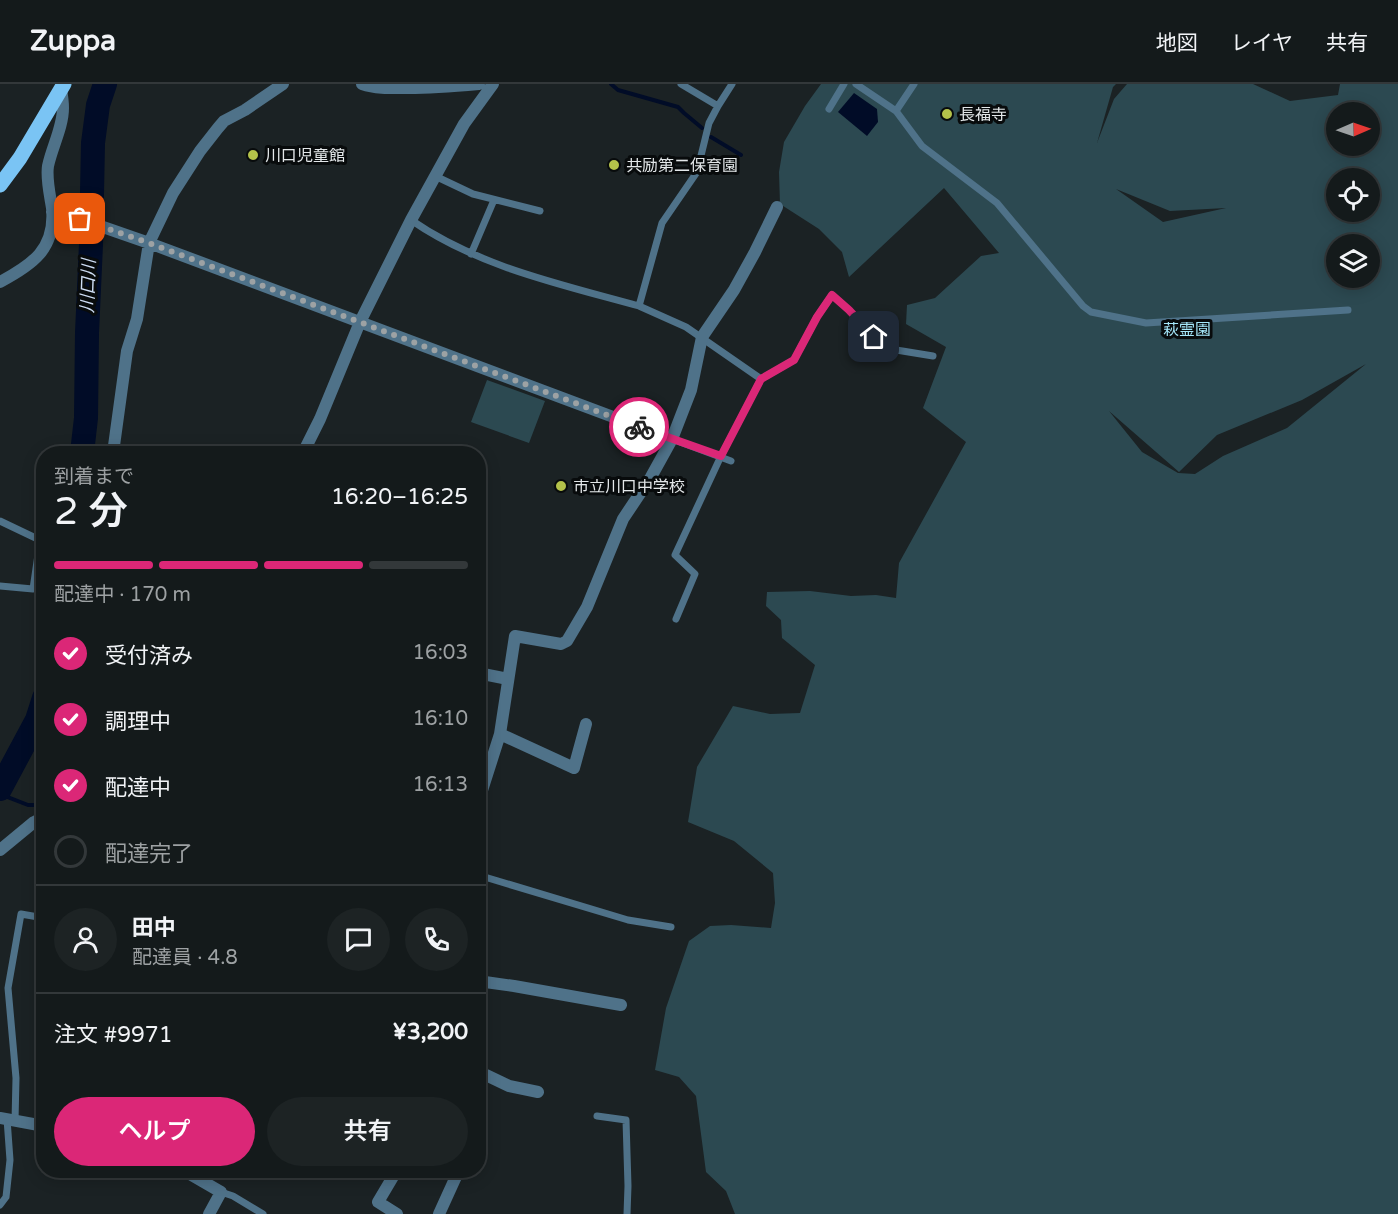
<!DOCTYPE html>
<html lang="ja">
<meta charset="utf-8">
<style>
:root{--surface:#141a1b;--page:#1d2324;--text:#f1f3f6;--muted:#9da1a3;--line:#33383a;--accent:#db2777}
body{margin:0;font-family:"Varela Round","Noto Sans JP",sans-serif;background:var(--page);color:var(--text);height:100vh;display:flex;flex-direction:column;font-size:22px;white-space:nowrap}
*{box-sizing:border-box;margin:0}
p{font-size:20px;color:var(--muted)}
.icon{flex:none;width:33px;height:33px;fill:none;stroke:currentColor;stroke-width:2;stroke-linecap:round;stroke-linejoin:round}
.map{position:relative;flex:1;overflow:hidden}
.sheet{position:absolute;left:36px;top:362px;width:450px;height:732px;display:flex;flex-direction:column;background:var(--surface);border-radius:24px;box-shadow:0 3px 15px #0003,0 0 0 2px var(--line)}
.sheet>*{flex:none}
.needle{width:39px;rotate:88deg}
.controls{position:absolute;left:1326px;top:18px;display:grid;gap:12px}
.controls a{display:grid;place-items:center;width:54px;height:54px;border-radius:50%;background:var(--surface);box-shadow:0 3px 15px #0003,0 0 0 2px var(--line);font-size:30px}
.pin{position:absolute;display:grid;place-items:center;width:51px;height:51px;color:#fff;margin:-26px;border-radius:12px;box-shadow:0 3px 9px #0006}
.courier{position:absolute;display:grid;place-items:center;width:60px;height:60px;margin:-30px;border:4px solid #db2777;border-radius:50%;background:#fff;color:#222;box-shadow:0 2px 8px #0007}
.summary em{font-style:normal;font-weight:600}
.summary div{display:flex;flex-direction:column-reverse}
.summary{display:flex;align-items:center;justify-content:space-between;height:102px;padding:0 18px}
h1{font-size:39px;font-weight:600;line-height:45px}
.bar{display:grid;grid-template-columns:repeat(4,1fr);gap:9px 6px;align-content:center;height:72px;padding:0 18px}
.bar i{height:8px;border-radius:4px;background:var(--line)}
.bar .current{background:var(--accent)}
.bar p{grid-column:span 4}
.line{display:flex;align-items:center;gap:15px;padding:0 18px;border-top:2px solid var(--line)}
.line div{flex:1}
.round{display:grid;place-items:center;flex:none;width:63px;height:63px;border-radius:32px;background:var(--page)}
ol{padding:0 18px;list-style:none}
li{display:flex;align-items:center;gap:18px;height:66px}
li p{margin-inline-start:auto}
li .icon{padding:6px;border-radius:50%;background:var(--accent);color:#fff;stroke-width:4}
li:last-child{color:var(--muted)}
li i{width:33px;height:33px;border:3px solid var(--line);border-radius:50%}
.action{display:flex;gap:12px;margin-top:auto;padding:12px 18px}
.action a{flex:1;height:69px;border-radius:36px;background:var(--accent);color:#fff;font-size:24px;font-weight:600;line-height:69px;text-align:center}
.action a+a{background:var(--page);color:var(--text)}
header{display:flex;align-items:center;gap:36px;box-sizing:border-box;height:84px;padding:0 30px;background:var(--surface);border-bottom:2px solid var(--line)}
header strong{font-size:28px}
nav{display:flex;gap:33px;margin-inline-start:auto;font-size:21px}
.map>svg:first-child{display:block}
.green{fill:#2c4951;fill-rule:evenodd}
.water{fill:#010c27}
.lines{fill:none;stroke-linecap:round;stroke-linejoin:round}
.stream{stroke:#010c27;stroke-width:4}
.river{stroke:#010c27;stroke-width:24}
.lane{stroke:#4f7289;stroke-width:7}
.street{stroke:#4f7289;stroke-width:12}
.primary{stroke:#7ac4f4;stroke-width:15}
.done{stroke:#9da2a4;stroke-width:6;stroke-dasharray:0 10.8}
.route{stroke:#db2777;stroke-width:8}
.poi-dot{fill:#b4c24a;stroke:#080b0c;stroke-width:2}
.labels{text-anchor:middle;stroke-width:6;stroke-linejoin:round;paint-order:stroke}
.poi-label{font-size:16px;fill:#e3e7e9;stroke:#080b0c;text-anchor:start}
.park-label{font-size:16px;fill:#a5e7fa;stroke:#080b0c}
.water-label{font-size:18px;font-style:italic;fill:#ceddf4;stroke:#080b0c}
</style>
<header>
<strong>Zuppa</strong>
<nav><a>地図</a><a>レイヤ</a><a>共有</a></nav>
</header>
<div class="map">
<svg width="1398" height="1130" viewBox="0 0 1398 1130">
<rect width="100%" height="100%" fill="#1b2224"/>
<path class="green" d="M821,0h295l-3,3 -16,56 17,-44 13,-15h126l37,17 48,-6 2,-11h58v1130h-663l-9,-23 -20,-19 -10,-76 -17,-19 -24,-7 11,-62 23,-67 21,-15 21,-1 40,3 4,-25 -2,-30 -39,-32 -46,-19 9,-55 36,-61 37,8 30,-1 15,-48 -33,-27 -1,-18 -15,-14 1,-14 43,-1 41,5 25,-1 20,3 3,-35 67,-121 -43,-34 23,-61 -40,-23 1,-19 28,-7 46,-42 18,-3 -55,-65 -95,89 -7,-25 -23,-23 -39,-25 -1,-32 5,-30 21,-36zM1336,28h34v34h-34zM1336,94h34v34h-34zM1116,105l54,22 56,-3 -63,14zM1336,160h34v34h-34zM1366,280l-79,64 -64,28 -28,18 -17,-1 -36,-21 -33,-41 70,61 38,-37 85,-35z
M487,296l58,21 -16,42 -58,-21z"/>
<path class="water" d="M854,9l23,16 1,13 -11,14 -29,-24z"/>
<g class="lines">
<path class="stream" d="M611,0l7,6 60,17 6,6 18,15
M711,53l30,18
M0,710l28,11h16"/>
<path class="river" d="M82,369l4,-35 1,-85 4,-89 2,-101 5,-38 7,-21
M0,705l37,-69 7,-22"/>
<path class="lane" d="M681,0l37,22
M732,0l-14,22 -9,17 -12,49 -35,51 -23,83 47,21 75,52 33,-19 23,-43 15,-22 17,15 35,38 49,8
M856,0l40,27 26,35 75,57 86,103 8,6 55,11 202,-13
M829,25l15,-25
M896,27l18,-27
M435,92l38,18 67,17
M411,136c68,47 149,64 228,86
M471,170l23,-54
M672,355l59,22
M0,437l44,21
M0,502l33,3 7,-48
M676,535l19,-45 -20,-19 46,-99 40,-77
M478,791l150,45 43,7
M597,1032l29,4 2,66 -1,28
M15,1037l1,-43 -8,-90 13,-74 23,4
M203,1098l3,-6 8,-6
M221,1108l12,4 30,18
M0,1121l6,-8 4,-37 -3,-41"/>
<path class="street" d="M362,0c15,5 31,4 47,4 23,0 47,-2 70,-4
M52,128l28,7 69,24 523,196
M0,198c32,-17 56,-33 52,-74 -2,-13 -6,-29 -4,-42 4,-19 15,-39 15,-58 0,-7 -1,-13 -2,-19
M113,369l14,-102 10,-32 12,-76 24,-50 27,-42 18,-23 6,-7 21,-11 38,-26
M303,369l17,-34 40,-97 51,-102 53,-96 29,-40
M478,589l30,6
M500,650l74,34 12,-44
M478,719l22,-69 15,-98 46,8 6,-3 20,-34 36,-88 28,-42 21,-38 19,-49 11,-53 32,-47 21,-38 22,-45
M0,766l34,-28 10,-5
M478,897l36,5 107,19
M478,988l8,3 23,11 29,6
M0,1034l44,8
M183,1086l38,22 -12,22
M397,1130l-19,-12 19,-32
M439,1130l20,-44"/>
<path class="primary" d="M0,101l20,-27 44,-74"/>
</g>
<g class="lines">
<path class="done" d="M80,135l69,24 490,184"/>
<path class="route" d="M639,343l82,29 40,-77 33,-19 23,-43 15,-22 17,15 25,27"/>
</g>
<g class="poi-dot">
<circle cx="947" cy="30" r="6"/>
<circle cx="253" cy="71" r="6"/>
<circle cx="614" cy="81" r="6"/>
<circle cx="561" cy="402" r="6"/>
</g>
<g class="labels">
<g class="poi-label">
<text x="959" y="36">長福寺</text>
<text x="265" y="77">川口児童館</text>
<text x="626" y="87">共励第二保育園</text>
<text x="573" y="408">市立川口中学校</text>
</g>
<g class="park-label">
<text x="1187" y="251">萩霊園</text>
</g>
<g class="water-label">
<text transform="translate(88 202) rotate(-88)" y="6">川口川</text>
</g>
</g>
</svg>
<div class="controls">
<a><svg class="needle" viewBox="-14 -14 28 28"><path d="M0-13l5 13h-10z" fill="#e53935"/><path d="M0 13l5-13h-10z" fill="#9da1a3"/></svg></a>
<a><svg class="icon" aria-label="locate" viewBox="0 0 24 24"><circle cx="12" cy="12" r="6"/><path d="M12 2v4M12 18v4M2 12h4M18 12h4"/></svg></a>
<a><svg class="icon" aria-label="layers" viewBox="0 0 24 24"><path d="M12 4l9 5-9 5-9-5zM3 14l9 5 9-5"/></svg></a>
</div>
<div class="pin" style="left:80px;top:135px;background:#ea580c"><svg class="icon" aria-label="bag" viewBox="0 0 24 24"><path d="M5 8h14l-1 12H6zM9 8a3 3 0 0 1 6 0"/></svg></div>
<div class="pin" style="left:874px;top:253px;background:#1f2937"><svg class="icon" aria-label="home" viewBox="0 0 24 24"><path d="M3 11l9-7 9 7M6 9v11h12V9"/></svg></div>
<div class="courier" style="left:639px;top:343px"><svg class="icon" aria-label="bike" viewBox="0 0 24 24"><circle cx="6" cy="16" r="4"/><circle cx="18" cy="16" r="4"/><path d="M6 16l4-8h5l3 8M10 8l3 8H6M13 5h3"/></svg></div>
<section class="sheet">
<div class="summary"><div><h1>2 分</h1><p>到着まで</p></div><em>16:20–16:25</em></div>
<div class="bar"><i class="current"></i><i class="current"></i><i class="current"></i><i></i><p>配達中 · 170 m</p></div>
<ol>
<li><svg class="icon" aria-label="check" viewBox="0 0 24 24"><path d="M5 12l5 5 9-10"/></svg>受付済み<p>16:03</p></li>
<li><svg class="icon" aria-label="check" viewBox="0 0 24 24"><path d="M5 12l5 5 9-10"/></svg>調理中<p>16:10</p></li>
<li><svg class="icon" aria-label="check" viewBox="0 0 24 24"><path d="M5 12l5 5 9-10"/></svg>配達中<p>16:13</p></li>
<li><i></i>配達完了</li>
</ol>
<div class="line" style="height:108px"><a class="round"><svg class="icon" aria-label="person" viewBox="0 0 24 24"><circle cx="12" cy="8" r="4"/><path d="M4 21q1-7 8-7t8 7"/></svg></a><div><b>田中</b><p>配達員 · 4.8</p></div><a class="round"><svg class="icon" aria-label="chat" viewBox="0 0 24 24"><path d="M4 5h16v11H9l-5 4z"/></svg></a><a class="round"><svg class="icon" aria-label="phone" viewBox="0 0 24 24"><path d="M5 4h4l2 5-3 2q2 4 5 5l2-3 5 2v4C11 20 4 13 5 4z"/></svg></a></div>
<div class="line" style="height:78px"><div>注文 #9971</div><b>¥3,200</b></div>
<div class="action"><a>ヘルプ</a><a>共有</a></div>
</section>
</div>
